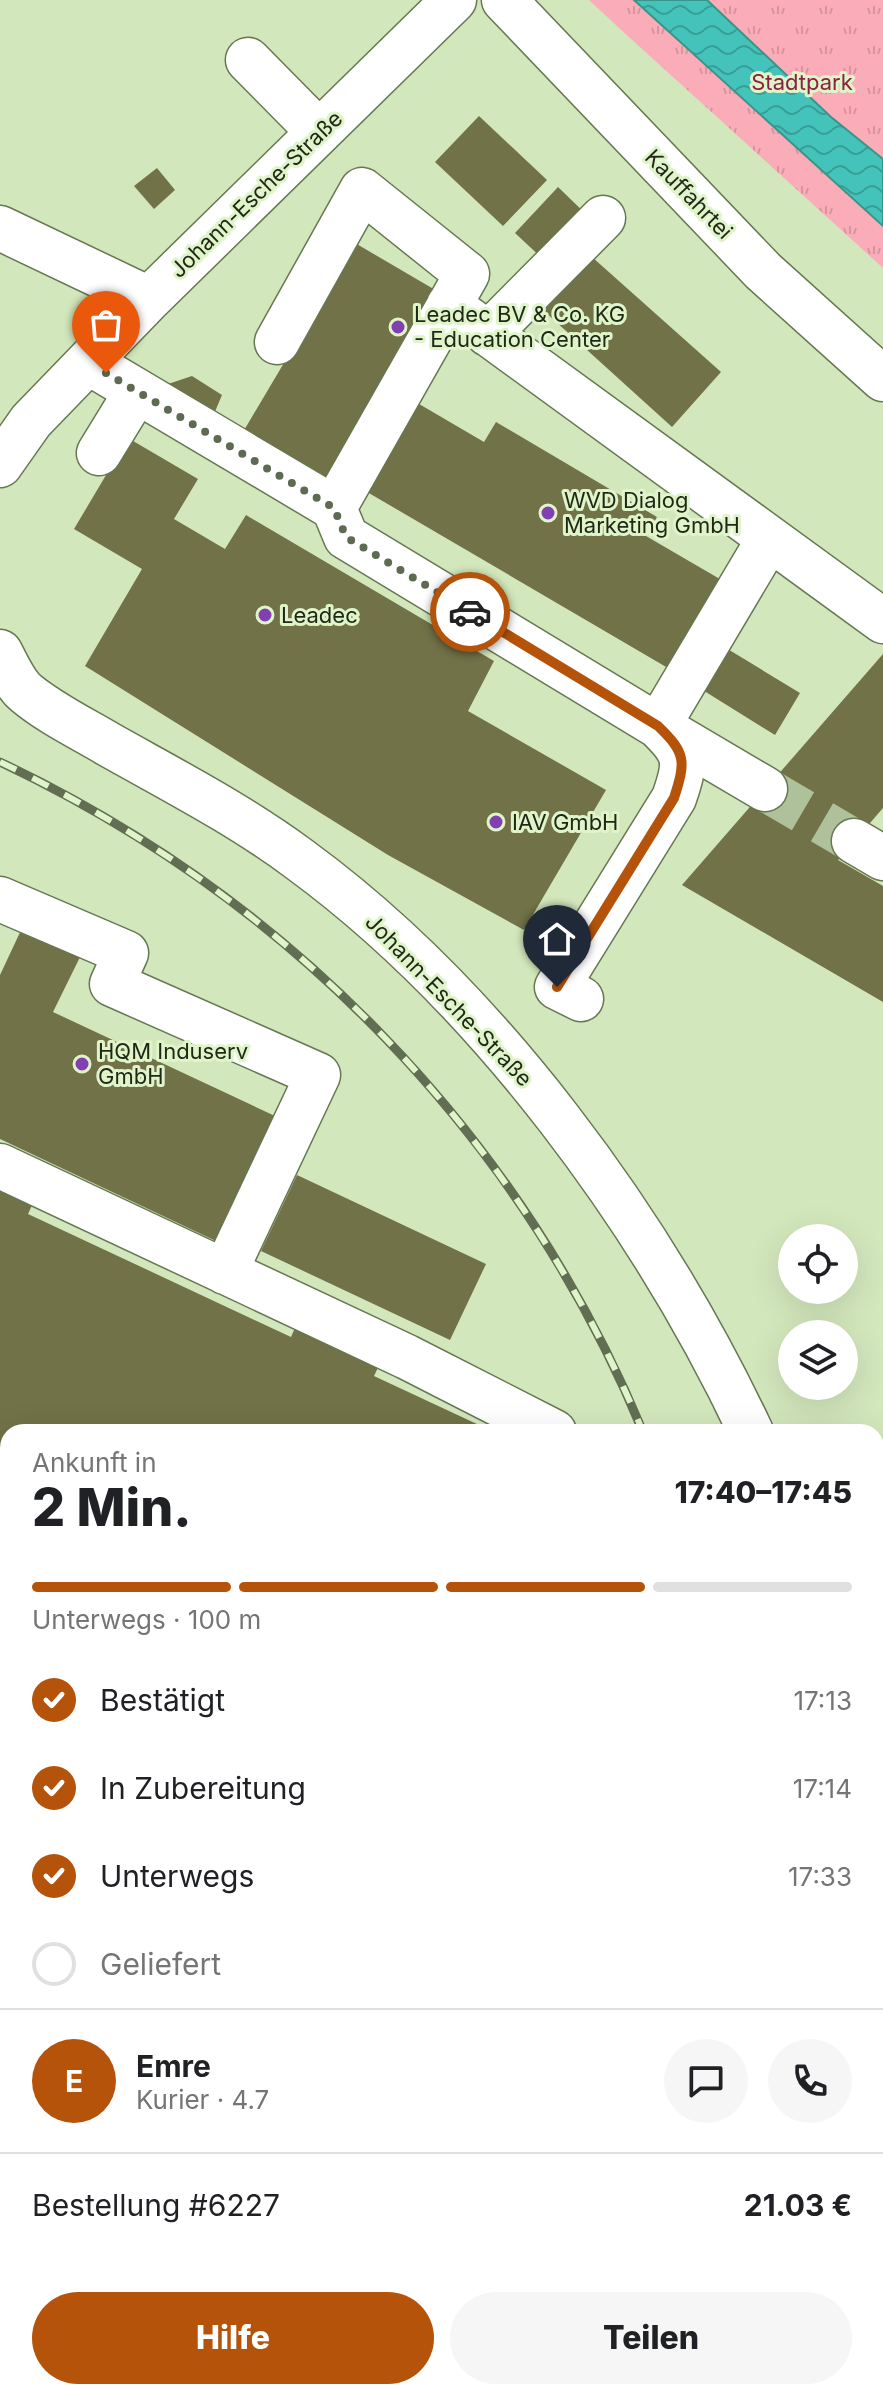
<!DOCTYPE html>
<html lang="de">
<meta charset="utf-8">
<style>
:root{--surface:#fff;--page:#f6f6f6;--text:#202124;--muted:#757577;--line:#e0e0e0;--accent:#b45309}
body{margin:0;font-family:Inter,sans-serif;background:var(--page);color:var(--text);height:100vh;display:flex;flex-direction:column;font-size:30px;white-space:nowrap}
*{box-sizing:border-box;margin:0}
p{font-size:26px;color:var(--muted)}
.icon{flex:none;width:44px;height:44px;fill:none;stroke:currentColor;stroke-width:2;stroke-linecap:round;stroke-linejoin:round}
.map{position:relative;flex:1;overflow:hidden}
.drawer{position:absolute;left:0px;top:1424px;width:884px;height:976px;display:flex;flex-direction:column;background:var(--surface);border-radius:24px 24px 0 0;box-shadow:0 8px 32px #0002}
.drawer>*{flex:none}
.controls{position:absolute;left:778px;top:1224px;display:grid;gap:16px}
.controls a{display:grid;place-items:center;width:80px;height:80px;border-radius:50%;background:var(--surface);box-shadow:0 8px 32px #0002;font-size:40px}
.pin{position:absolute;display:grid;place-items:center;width:68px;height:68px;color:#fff;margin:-82px -34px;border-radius:50% 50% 50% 0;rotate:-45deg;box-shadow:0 0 8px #0007}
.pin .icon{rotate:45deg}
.courier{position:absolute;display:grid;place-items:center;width:80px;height:80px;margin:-40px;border:6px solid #b45309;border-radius:50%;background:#fff;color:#222;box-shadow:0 2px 10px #0007}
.overview em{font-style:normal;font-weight:800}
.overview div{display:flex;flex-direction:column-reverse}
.overview{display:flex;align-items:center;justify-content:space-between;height:136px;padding:0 32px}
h1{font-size:52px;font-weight:800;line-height:60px}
.bar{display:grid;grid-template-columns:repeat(4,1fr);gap:12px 8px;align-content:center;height:96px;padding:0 32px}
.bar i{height:10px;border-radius:6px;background:var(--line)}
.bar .selected{background:var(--accent)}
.bar p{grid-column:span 4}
.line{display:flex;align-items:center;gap:20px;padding:0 32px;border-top:2px solid var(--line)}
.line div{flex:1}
.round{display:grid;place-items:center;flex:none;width:84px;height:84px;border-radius:42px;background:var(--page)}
ol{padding:0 32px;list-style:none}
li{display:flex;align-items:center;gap:24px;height:88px}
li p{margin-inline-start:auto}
li .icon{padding:8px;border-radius:50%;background:var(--accent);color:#fff;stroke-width:4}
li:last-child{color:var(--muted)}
li i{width:44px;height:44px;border:4px solid var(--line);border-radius:50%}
.primary-button{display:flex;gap:16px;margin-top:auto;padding:16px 32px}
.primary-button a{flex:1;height:92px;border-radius:48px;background:var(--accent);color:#fff;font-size:32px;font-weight:800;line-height:92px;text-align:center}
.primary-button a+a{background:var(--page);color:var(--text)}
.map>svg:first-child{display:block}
.park{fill:url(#park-tufts)}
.garden{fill:url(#garden-furrows)}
.water{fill:url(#water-waves);stroke:#399489;stroke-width:2}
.building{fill:#727248}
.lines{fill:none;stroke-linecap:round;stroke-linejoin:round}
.minor-tunnel{stroke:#afc19b;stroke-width:44;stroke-dasharray:44 22;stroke-linecap:butt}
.minor-casing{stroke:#667752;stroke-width:47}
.minor{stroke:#fff;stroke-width:44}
.rail-casing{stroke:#626e54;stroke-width:9}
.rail{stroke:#e0f4c9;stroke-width:6;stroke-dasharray:18;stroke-linecap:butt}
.done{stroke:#5e6a51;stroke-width:8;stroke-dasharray:0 14.4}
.route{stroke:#b45309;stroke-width:10}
.poi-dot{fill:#823fb2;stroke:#e0f4c9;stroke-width:3}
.labels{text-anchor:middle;stroke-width:6;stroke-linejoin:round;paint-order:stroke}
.park-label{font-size:22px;fill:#8a2140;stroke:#e0f4c9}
.street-label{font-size:22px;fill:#1f2717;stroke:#e0f4c9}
.poi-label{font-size:22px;fill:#1f2717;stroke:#e0f4c9;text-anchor:start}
</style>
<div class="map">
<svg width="883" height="2400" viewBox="0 0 883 2400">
<defs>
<pattern id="park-tufts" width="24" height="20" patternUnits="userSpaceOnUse" patternTransform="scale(2)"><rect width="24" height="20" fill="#fbacb9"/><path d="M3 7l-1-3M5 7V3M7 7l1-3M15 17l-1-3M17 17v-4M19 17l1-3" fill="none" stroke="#d7949e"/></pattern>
<pattern id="garden-furrows" width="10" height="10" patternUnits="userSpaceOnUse" patternTransform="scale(2)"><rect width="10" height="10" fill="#fbacb9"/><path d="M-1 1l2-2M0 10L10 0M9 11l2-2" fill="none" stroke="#d7949e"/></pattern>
<pattern id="water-waves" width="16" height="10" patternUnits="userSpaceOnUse" patternTransform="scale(2)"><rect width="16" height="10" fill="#44c3ba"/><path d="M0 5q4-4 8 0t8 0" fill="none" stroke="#389e96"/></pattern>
</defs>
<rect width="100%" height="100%" fill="#d3e7bc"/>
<path class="park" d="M589,0h294v268l-264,-240z"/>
<path class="garden" d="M876,2135l7,4v261h-78l2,-8h69z"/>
<path class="water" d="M634,0h73l124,117 52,42v67z"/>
<path class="building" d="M479,116l68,64 -44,46 -68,-64z
M157,168l18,22 -21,19 -20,-23z
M558,187l31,30 -44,44 -30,-28z
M355,243l82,48 -111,189 -83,-48z
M592,257l129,115 -49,55 -128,-116z
M192,376l30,19 -8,19 -64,-24z
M414,401l70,41 12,-20 161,95 -11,19 79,46 -52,89 -311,-182z
M128,438l70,41 -24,40 51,30 21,-34 248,146 -26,50 138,79 -82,140 -136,-75 -303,-189 57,-97 -68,-40z
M726,648l74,45 -25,42 -74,-46z
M883,654v154l-45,52 45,26v116l-201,-117z
M23,926l59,27 -29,59 222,104 -59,125 -216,-102v-164z
M0,1172l39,18 -11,24 263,123 10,-23 84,39 -11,23 120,56h-486v31l-8,-4z
M297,1175l189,89 -36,76 -189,-89z
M0,1701l8,4v597l-8,-4z
M225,2392h33l16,8h-53z"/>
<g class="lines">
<path class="minor-tunnel" d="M765,789l89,52"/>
<g class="minor-casing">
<path id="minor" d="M504,0l259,271 120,108
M248,60l71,72
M0,228l149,71
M449,305l434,316
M488,334l115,-116
M277,342l85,-152 105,84 -133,234
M88,362l246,146 12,29 312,189c28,27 29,35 16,72l-117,189 24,12
M99,453l38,-62
M0,465l31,-44 118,-122 305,-299
M0,652c7,13 15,32 26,41 24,20 55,35 82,51 64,36 132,71 191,115 189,138 353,363 452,573
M765,789l-107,-63 111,-187
M854,841l29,17
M0,899l126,54 -14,31 206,91 -93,197
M0,1166l407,191 147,75
M0,1511l8,3
M876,1584l7,-7
M0,1639l8,4
M876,1859h7
M876,2044l7,23
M782,2392l2,8"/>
</g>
<use href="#minor" class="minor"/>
<g class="rail-casing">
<path id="rail" d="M0,762c290,137 520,373 643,670
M662,2400l3,-8"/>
</g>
<use href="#rail" class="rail"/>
</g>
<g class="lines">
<path class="done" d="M106,373l228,135 12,29 124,75"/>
<path class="route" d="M470,612l188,114c28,27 28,35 16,72l-117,189"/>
</g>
<g class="poi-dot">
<circle cx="398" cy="327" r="8"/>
<circle cx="548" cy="513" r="8"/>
<circle cx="265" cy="615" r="8"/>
<circle cx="496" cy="822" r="8"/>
<circle cx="82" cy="1064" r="8"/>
</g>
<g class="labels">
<g class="park-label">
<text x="802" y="90">Stadtpark</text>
</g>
<g class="street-label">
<text transform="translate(256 194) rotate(-44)" y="8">Johann-Esche-Straße</text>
<text transform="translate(689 194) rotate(46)" y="8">Kauffahrtei</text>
<text transform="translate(449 1000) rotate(46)" y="8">Johann-Esche-Straße</text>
</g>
<g class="poi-label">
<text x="414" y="322">Leadec BV &amp; Co. KG<tspan x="414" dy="25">- Education Center</tspan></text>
<text x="564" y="508">WVD Dialog<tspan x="564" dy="25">Marketing GmbH</tspan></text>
<text x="281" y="623">Leadec</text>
<text x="512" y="830">IAV GmbH</text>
<text x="98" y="1059">HQM Induserv<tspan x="98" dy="25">GmbH</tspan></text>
</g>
</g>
</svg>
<div class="controls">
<a><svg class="icon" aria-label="locate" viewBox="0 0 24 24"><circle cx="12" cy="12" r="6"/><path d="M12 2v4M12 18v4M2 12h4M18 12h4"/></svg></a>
<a><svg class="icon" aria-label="layers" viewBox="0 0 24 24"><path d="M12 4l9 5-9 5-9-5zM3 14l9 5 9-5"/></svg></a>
</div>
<div class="pin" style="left:106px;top:373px;background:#ea580c"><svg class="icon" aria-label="bag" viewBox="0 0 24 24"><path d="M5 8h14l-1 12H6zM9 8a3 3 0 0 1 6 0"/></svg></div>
<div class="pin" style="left:557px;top:987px;background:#1f2937"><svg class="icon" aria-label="home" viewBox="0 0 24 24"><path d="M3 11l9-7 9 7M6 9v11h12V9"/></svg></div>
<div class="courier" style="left:470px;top:612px"><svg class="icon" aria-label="car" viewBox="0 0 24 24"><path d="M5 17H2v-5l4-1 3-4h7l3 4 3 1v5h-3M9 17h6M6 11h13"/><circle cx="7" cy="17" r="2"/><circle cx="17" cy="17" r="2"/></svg></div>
<section class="drawer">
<div class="overview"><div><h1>2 Min.</h1><p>Ankunft in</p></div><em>17:40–17:45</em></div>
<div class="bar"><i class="selected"></i><i class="selected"></i><i class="selected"></i><i></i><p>Unterwegs · 100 m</p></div>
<ol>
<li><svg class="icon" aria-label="check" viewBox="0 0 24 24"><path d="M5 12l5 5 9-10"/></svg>Bestätigt<p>17:13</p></li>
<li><svg class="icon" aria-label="check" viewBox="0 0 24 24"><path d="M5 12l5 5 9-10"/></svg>In Zubereitung<p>17:14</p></li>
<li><svg class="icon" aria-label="check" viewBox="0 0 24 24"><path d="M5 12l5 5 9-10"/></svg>Unterwegs<p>17:33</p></li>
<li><i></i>Geliefert</li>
</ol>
<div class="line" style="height:144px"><b class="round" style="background:var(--accent);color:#fff">E</b><div><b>Emre</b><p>Kurier · 4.7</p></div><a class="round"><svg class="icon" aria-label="chat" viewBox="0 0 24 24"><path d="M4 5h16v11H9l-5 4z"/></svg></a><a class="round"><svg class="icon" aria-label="phone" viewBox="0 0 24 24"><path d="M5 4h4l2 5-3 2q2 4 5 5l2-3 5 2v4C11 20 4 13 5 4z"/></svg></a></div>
<div class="line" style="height:104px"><div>Bestellung #6227</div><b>21.03 €</b></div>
<div class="primary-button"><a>Hilfe</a><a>Teilen</a></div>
</section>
</div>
